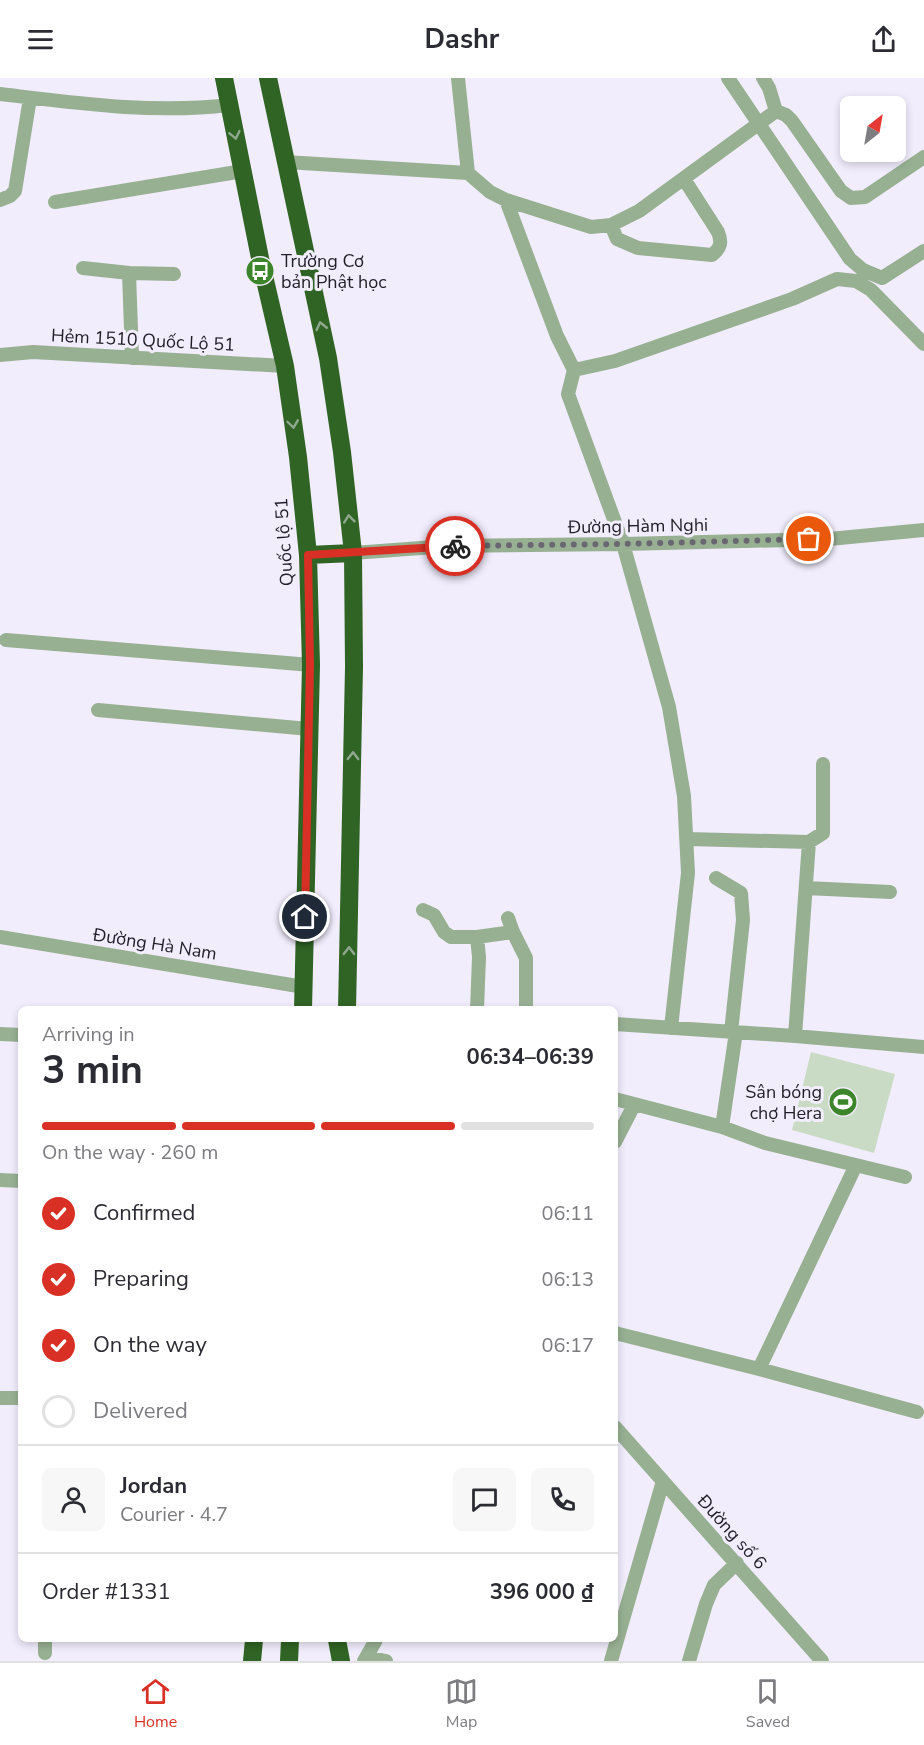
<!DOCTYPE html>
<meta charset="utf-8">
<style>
:root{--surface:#fff;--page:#f7f7f7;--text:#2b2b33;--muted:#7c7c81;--line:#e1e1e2;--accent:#d93025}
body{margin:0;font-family:"Nunito Sans",sans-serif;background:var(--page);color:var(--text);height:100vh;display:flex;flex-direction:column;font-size:22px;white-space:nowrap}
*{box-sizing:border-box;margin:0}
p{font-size:20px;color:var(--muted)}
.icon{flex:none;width:33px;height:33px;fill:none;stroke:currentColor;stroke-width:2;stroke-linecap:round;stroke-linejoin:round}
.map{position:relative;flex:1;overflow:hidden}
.side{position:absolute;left:18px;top:928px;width:600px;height:636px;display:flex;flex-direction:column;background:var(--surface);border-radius:9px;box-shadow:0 3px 9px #0003}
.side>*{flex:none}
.needle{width:39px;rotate:31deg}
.buttons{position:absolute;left:840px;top:18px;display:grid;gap:12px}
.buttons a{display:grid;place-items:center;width:66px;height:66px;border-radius:9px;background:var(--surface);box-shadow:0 3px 9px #0003;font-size:30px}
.pin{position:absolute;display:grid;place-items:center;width:51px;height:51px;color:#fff;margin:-26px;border:3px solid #fff;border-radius:50%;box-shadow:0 2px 6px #0007}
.courier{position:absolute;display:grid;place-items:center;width:60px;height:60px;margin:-30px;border:4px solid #d93025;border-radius:50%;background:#fff;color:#222;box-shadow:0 2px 8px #0007}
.summary em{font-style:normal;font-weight:700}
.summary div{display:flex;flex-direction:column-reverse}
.summary{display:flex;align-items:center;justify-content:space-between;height:102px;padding:0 24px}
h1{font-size:39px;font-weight:700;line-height:45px}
.bar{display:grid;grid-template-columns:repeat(4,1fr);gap:9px 6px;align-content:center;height:72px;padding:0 24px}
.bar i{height:8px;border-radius:4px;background:var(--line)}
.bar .selected{background:var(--accent)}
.bar p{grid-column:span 4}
.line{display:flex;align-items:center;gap:15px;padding:0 24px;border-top:2px solid var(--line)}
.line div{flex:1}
.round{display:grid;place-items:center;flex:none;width:63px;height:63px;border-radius:9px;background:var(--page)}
ol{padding:0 24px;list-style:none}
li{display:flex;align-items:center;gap:18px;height:66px}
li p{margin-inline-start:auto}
li .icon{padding:6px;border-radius:50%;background:var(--accent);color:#fff;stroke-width:4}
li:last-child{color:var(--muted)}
li i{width:33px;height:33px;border:3px solid var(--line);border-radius:50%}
header{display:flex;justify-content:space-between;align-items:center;height:78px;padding:0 24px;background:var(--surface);font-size:27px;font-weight:700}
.dock{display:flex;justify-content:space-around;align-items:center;height:84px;border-top:2px solid var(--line);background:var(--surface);font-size:16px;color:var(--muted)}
.dock a{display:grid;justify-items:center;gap:3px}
.dock .selected{color:var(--accent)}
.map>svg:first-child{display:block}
.green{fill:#c9dbc5}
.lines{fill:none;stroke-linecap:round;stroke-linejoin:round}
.minor{stroke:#97b092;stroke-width:14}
.highway{stroke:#306424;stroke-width:18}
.oneway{stroke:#91a890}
.done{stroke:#6a6672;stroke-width:6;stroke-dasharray:0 10.8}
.route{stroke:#d93025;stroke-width:8}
.labels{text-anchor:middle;stroke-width:6;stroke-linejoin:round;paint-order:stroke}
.poi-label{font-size:18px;fill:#211e27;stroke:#f2edfd;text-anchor:start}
.street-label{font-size:18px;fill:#211e27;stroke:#f2edfd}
</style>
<header><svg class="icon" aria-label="menu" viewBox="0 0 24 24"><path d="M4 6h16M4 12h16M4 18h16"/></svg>Dashr<svg class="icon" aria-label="share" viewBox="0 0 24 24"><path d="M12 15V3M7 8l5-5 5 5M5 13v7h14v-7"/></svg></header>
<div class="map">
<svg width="924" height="1583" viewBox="0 0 924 1583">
<rect width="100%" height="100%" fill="#f2edfd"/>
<path class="green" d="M811,974l84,22 -21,79 -82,-23z"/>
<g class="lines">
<path class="minor" d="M458,0l10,95 22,19 16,8 85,27 20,-2 28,-14 137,-100 -7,-23 -6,-10
M728,0l122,181 13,11 19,8 42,-27
M0,16c76,9 153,20 229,11
M776,33l10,4 6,6 49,70 10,7 14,-1 59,-40
M285,84l183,11
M0,122l10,-4 5,-5 15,-93
M506,122l51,136 17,34 41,-9 177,-62 45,-20 19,2 15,9 53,54
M55,124l188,-31
M611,147l6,14 21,9 74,7c9,-7 10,-13 6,-23l-34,-53
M83,190l46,5 3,85
M129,195l45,1
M0,277l33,-3 252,14
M574,292l-6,24 55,150 46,163 15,89 4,77 -17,155
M353,475l95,-7 175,-2 206,-5 95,-9
M6,562l305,25
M98,632l211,19
M687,761l122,3 14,-9v-69
M716,800l25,15 2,27 -12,112
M806,810l84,4
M423,832l11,5 10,17 7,5h26
M508,840l5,14 13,26v52
M0,859l304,50
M477,932l2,-53 -2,-20 36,-5
M615,946l180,12 129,11
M0,956l21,1
M795,958l14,-194
M615,1021l107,28 43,16 140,34
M722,1049l14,-95
M615,1064l19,-37
M0,1102l21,1
M615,1255l144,36 158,43
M759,1291l97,-204
M0,1320h21
M615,1349l207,234
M45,1562v13
M367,1579l19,4
M364,1583l12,-21
M611,1583l52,-180
M689,1583l17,-57 8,-19 23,-22"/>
<path class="highway" d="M224,0l37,185 24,103 13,91 10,98 3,110 -8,345
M268,0l60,280 14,94 11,101 1,114 -7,343
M308,477l45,-2
M337,1562l4,21
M252,1583l2,-21
M289,1583l1,-21"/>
</g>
<defs><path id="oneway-chevron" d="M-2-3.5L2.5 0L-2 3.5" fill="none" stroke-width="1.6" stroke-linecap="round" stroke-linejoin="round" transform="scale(1.5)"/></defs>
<g class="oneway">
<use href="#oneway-chevron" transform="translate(235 57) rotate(78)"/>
<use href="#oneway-chevron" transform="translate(321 248) rotate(-103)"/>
<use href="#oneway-chevron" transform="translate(293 346) rotate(82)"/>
<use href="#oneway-chevron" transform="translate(349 441) rotate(-96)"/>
<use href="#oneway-chevron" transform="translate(353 678) rotate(-89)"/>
<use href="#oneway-chevron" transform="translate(349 873) rotate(-89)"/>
</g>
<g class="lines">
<path class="done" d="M455,468l168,-2 186,-5"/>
<path class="route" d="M305,839l5,-252 -2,-110 147,-9"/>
</g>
<defs>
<g id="bus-disc" transform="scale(1.5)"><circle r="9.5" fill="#3d852b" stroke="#f2edfd"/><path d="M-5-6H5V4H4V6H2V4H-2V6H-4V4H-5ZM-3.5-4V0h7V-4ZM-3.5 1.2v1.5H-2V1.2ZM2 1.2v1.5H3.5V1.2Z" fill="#fff"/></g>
<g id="stadium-disc" transform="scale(1.5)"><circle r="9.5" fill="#3d852b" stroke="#f2edfd"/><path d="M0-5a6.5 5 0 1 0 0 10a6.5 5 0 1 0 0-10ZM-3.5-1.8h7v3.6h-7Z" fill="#fff"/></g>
</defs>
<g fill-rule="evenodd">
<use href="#bus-disc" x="260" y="193"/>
<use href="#stadium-disc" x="843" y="1024"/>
</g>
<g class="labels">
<g class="poi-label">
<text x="281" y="189">Trường Cơ<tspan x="281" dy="21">bản Phật học</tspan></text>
<text x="822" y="1020" text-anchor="end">Sân bóng<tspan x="822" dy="21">chợ Hera</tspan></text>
</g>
<g class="street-label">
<text transform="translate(143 262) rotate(3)" y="6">Hẻm 1510 Quốc Lộ 51</text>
<text transform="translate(638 448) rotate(-1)" y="6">Đường Hàm Nghi</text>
<text transform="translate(284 464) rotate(-94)" y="6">Quốc lộ 51</text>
<text transform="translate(155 866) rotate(9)" y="6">Đường Hà Nam</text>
<text transform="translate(732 1454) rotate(48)" y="6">Đường số 6</text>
</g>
</g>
</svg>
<div class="buttons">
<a><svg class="needle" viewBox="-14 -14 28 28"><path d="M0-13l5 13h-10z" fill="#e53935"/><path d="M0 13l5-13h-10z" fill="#7c7c81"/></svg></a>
</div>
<div class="pin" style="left:809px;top:461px;background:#ea580c"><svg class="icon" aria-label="bag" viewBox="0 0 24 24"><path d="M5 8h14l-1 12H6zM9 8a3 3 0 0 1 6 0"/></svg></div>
<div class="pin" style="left:305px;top:839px;background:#1f2937"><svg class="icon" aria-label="home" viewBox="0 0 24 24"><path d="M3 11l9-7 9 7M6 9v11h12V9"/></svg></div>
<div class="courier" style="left:455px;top:468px"><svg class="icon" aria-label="bike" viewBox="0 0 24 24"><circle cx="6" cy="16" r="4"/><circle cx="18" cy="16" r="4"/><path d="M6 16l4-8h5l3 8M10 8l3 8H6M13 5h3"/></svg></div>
<section class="side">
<div class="summary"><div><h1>3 min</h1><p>Arriving in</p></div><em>06:34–06:39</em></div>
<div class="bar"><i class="selected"></i><i class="selected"></i><i class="selected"></i><i></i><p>On the way · 260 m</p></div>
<ol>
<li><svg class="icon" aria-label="check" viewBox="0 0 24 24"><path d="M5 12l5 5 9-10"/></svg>Confirmed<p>06:11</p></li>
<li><svg class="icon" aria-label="check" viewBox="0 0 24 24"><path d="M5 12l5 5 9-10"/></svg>Preparing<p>06:13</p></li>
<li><svg class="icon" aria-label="check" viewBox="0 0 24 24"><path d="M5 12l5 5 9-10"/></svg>On the way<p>06:17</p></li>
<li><i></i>Delivered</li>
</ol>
<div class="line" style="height:108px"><a class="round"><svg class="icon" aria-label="person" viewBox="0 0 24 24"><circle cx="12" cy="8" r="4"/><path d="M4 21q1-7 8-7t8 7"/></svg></a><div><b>Jordan</b><p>Courier · 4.7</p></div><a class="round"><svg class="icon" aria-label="chat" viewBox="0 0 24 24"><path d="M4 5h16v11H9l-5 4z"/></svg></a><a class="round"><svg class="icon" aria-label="phone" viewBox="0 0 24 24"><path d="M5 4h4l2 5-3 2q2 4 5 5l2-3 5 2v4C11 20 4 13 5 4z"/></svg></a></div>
<div class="line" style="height:78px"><div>Order #1331</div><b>396 000 ₫</b></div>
</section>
</div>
<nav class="dock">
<a class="selected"><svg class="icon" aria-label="home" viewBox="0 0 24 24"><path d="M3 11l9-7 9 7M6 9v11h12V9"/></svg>Home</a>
<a><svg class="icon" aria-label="map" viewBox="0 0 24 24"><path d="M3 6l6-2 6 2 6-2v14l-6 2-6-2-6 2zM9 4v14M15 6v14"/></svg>Map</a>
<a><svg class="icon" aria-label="saved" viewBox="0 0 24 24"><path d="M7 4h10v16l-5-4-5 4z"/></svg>Saved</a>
</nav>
